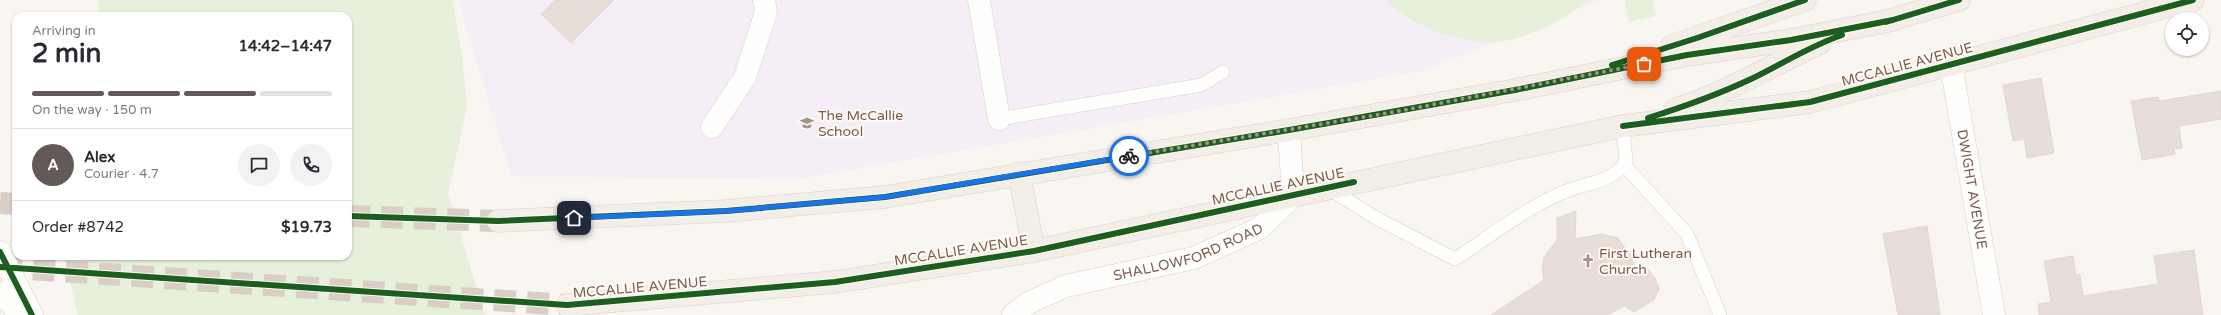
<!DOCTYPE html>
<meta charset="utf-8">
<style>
:root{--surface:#fff;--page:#f2f2f3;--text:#2b2b33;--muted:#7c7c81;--line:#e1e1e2;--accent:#625958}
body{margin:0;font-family:"Varela Round",sans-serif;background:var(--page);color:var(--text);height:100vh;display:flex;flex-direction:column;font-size:15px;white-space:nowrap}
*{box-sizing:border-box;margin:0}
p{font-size:13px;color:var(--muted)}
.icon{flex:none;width:22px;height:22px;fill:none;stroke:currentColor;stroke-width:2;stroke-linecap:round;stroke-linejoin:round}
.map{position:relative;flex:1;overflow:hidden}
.panel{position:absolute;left:12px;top:12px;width:340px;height:248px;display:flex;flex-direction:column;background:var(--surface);border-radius:12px;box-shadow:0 1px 3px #0004}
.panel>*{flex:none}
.controls{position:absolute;left:2165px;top:12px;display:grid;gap:8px}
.controls a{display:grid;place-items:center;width:44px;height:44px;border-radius:50%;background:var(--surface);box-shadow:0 1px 3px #0004;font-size:20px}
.pin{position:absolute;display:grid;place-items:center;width:34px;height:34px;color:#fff;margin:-17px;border-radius:8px;box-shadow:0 2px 6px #0006}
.courier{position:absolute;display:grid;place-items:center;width:40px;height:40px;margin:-20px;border:3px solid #1a73e8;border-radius:50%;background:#fff;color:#222;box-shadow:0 1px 5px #0007}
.summary em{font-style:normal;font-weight:800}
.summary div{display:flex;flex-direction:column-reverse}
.summary{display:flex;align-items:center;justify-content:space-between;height:68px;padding:0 20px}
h1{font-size:26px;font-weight:800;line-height:30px}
.bar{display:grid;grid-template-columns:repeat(4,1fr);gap:6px 4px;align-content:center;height:48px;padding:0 20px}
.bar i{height:5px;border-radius:3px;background:var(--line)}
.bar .current{background:var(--accent)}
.bar p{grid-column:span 4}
.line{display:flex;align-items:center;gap:10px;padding:0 20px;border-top:1px solid var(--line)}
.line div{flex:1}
.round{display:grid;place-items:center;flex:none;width:42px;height:42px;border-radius:21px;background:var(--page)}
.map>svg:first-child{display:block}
.education{fill:#f6eef6}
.green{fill:#e7f0db}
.building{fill:#e6ded7;stroke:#e2d8d2}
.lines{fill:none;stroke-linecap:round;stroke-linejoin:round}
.primary-tunnel{stroke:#d9cfc7;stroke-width:22;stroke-dasharray:22 11;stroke-linecap:butt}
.service-casing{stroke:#d7d1cb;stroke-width:14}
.minor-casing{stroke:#d7d1cb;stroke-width:23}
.primary-casing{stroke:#dad1cc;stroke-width:23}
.service{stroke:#fefefd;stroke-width:13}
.minor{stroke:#fefefd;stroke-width:22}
.primary{stroke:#f3eee8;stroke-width:22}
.cycleway-casing{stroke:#fffaf3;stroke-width:8}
.cycleway{stroke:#1b5e20;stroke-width:6}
.done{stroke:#a69286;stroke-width:4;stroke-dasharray:0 7.2}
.route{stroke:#1a73e8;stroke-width:5}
.labels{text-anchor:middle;stroke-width:4;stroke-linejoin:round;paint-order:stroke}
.street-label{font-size:14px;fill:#7a5c4d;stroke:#fffaf3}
.poi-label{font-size:14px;fill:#7a5c4d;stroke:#fffaf3;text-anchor:start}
</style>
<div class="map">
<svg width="2221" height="315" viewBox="0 0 2221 315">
<rect width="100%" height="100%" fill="#f9f5f0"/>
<path class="education" d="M458,0h1141l-177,71 -625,108 -286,-3z"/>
<path class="green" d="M98,0h354l10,54 5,53 -19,86 37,122h-407l-14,-59h284v-240h-248z
M1386,0h200c-20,21 -62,40 -91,42 -33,3 -87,-17 -109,-42z
M1625,0h28l3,16 -27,6z"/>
<path class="building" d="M555,0h59l-43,43 -30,-29z
M2041,78l13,75 -27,5 -3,-19 -11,2 -10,-56z
M2221,91v28l-42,7 3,22 -8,1 1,5 -33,6 -11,-59 27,-4 1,4z
M1576,211l-1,28 27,-5 16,4 12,17 5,11h10l10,12 4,11 -5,11 -20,12 -9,-6 -18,9h-116l53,-35 -2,-11 2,-12 13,-17v-22z
M1927,226l13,89h-42l-15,-81z
M2194,250l9,65h-164l-1,-11 13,-2 -7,-41 29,-5 3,19 4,-1 3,22 75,-12 -4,-28z"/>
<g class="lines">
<path class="primary-tunnel" d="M0,203l16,1
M348,216l150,5
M0,267l567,38"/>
<g class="service-casing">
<path id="service" d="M999,119l202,-34 22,-13
M1624,165l63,69 33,81
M1328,188l48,30 79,41c34,-22 72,-52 109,-67 23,-10 46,-8 62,-30l-3,-36"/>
</g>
<g class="minor-casing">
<g id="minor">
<path d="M979,0l20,119"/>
<path id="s1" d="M1951,64l43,251"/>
<path d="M712,127l33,-50 21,-65 -2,-12"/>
<path d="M0,252l32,63"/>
<path d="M0,293l22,22"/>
<path id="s2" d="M1013,315l17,-13 36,-16 128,-28 66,-30 33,-32 -4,-66"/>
</g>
</g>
<g class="primary-casing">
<path id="primary" d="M1880,23l79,-23
M1672,46l133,-46
M1676,109c51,-16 96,-44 144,-66
M1019,173l15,78
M498,221l228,-10 159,-14 404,-67 226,-40 172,-35 104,-15 102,-20
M567,305l268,-23 199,-31 589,-125 187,-24 383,-102"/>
</g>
<use href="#service" class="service"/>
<use href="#minor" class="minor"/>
<use href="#primary" class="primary"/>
<g class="cycleway-casing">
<path id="cycleway" d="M1886,22l73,-22
M1612,65l85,-27 108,-38
M1648,118c35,-11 69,-23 103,-39 31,-15 59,-33 91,-44
M1623,126l187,-24 383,-102
M348,216l150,5 228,-10 159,-14 404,-67 226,-40 172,-35 104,-15 102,-20
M0,252l32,63
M0,267l567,38 268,-23 199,-31 320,-69"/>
</g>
<use href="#cycleway" class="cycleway"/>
</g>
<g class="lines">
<path class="done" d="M1129,156l265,-44 250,-48"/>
<path class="route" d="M574,218l152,-7 159,-14 244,-41"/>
</g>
<defs>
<g id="school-bare" transform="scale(1.08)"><path d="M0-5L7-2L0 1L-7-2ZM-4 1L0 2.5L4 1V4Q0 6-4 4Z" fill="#a69286" stroke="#fffaf3" stroke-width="2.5" paint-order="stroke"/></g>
<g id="church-bare" transform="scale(1.08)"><path d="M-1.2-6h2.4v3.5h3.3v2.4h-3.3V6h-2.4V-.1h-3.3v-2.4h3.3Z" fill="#a69286" stroke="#fffaf3" stroke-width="2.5" paint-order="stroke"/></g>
</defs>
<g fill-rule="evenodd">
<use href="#school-bare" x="807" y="123"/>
<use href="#church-bare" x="1588" y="261"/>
</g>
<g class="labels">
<g class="street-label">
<text transform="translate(1907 64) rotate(-15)" y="5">MCCALLIE AVENUE</text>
<text transform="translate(1278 186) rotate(-12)" y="5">MCCALLIE AVENUE</text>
<text dy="5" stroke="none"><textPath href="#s1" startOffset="127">DWIGHT AVENUE</textPath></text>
<text dy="5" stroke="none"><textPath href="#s2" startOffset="188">SHALLOWFORD ROAD</textPath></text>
<text transform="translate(961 250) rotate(-9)" y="5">MCCALLIE AVENUE</text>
<text transform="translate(640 287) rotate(-5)" y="5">MCCALLIE AVENUE</text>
</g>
<g class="poi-label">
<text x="818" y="120">The McCallie<tspan x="818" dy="16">School</tspan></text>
<text x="1599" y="258">First Lutheran<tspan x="1599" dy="16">Church</tspan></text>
</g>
</g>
</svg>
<div class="controls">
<a><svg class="icon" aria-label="locate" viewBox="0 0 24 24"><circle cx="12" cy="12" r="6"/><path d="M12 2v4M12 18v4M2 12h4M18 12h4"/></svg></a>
</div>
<div class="pin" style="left:1644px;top:64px;background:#ea580c"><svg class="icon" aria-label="bag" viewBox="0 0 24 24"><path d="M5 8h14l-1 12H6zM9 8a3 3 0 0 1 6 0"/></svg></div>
<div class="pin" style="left:574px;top:218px;background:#1f2937"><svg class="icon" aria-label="home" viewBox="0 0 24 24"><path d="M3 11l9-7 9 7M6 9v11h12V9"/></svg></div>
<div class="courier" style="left:1129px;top:156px"><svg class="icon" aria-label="bike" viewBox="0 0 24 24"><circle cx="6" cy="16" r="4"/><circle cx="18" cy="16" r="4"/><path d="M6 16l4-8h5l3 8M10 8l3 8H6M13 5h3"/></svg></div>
<section class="panel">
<div class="summary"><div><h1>2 min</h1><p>Arriving in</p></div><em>14:42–14:47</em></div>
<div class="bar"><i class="current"></i><i class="current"></i><i class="current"></i><i></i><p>On the way · 150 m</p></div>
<div class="line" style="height:72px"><b class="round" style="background:var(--accent);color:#fff">A</b><div><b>Alex</b><p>Courier · 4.7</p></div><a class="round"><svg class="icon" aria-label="chat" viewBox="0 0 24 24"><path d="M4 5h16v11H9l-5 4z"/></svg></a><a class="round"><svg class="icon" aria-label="phone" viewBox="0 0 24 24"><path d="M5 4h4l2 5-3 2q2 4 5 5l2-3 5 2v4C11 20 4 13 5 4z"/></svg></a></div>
<div class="line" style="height:52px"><div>Order #8742</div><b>$19.73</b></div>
</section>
</div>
